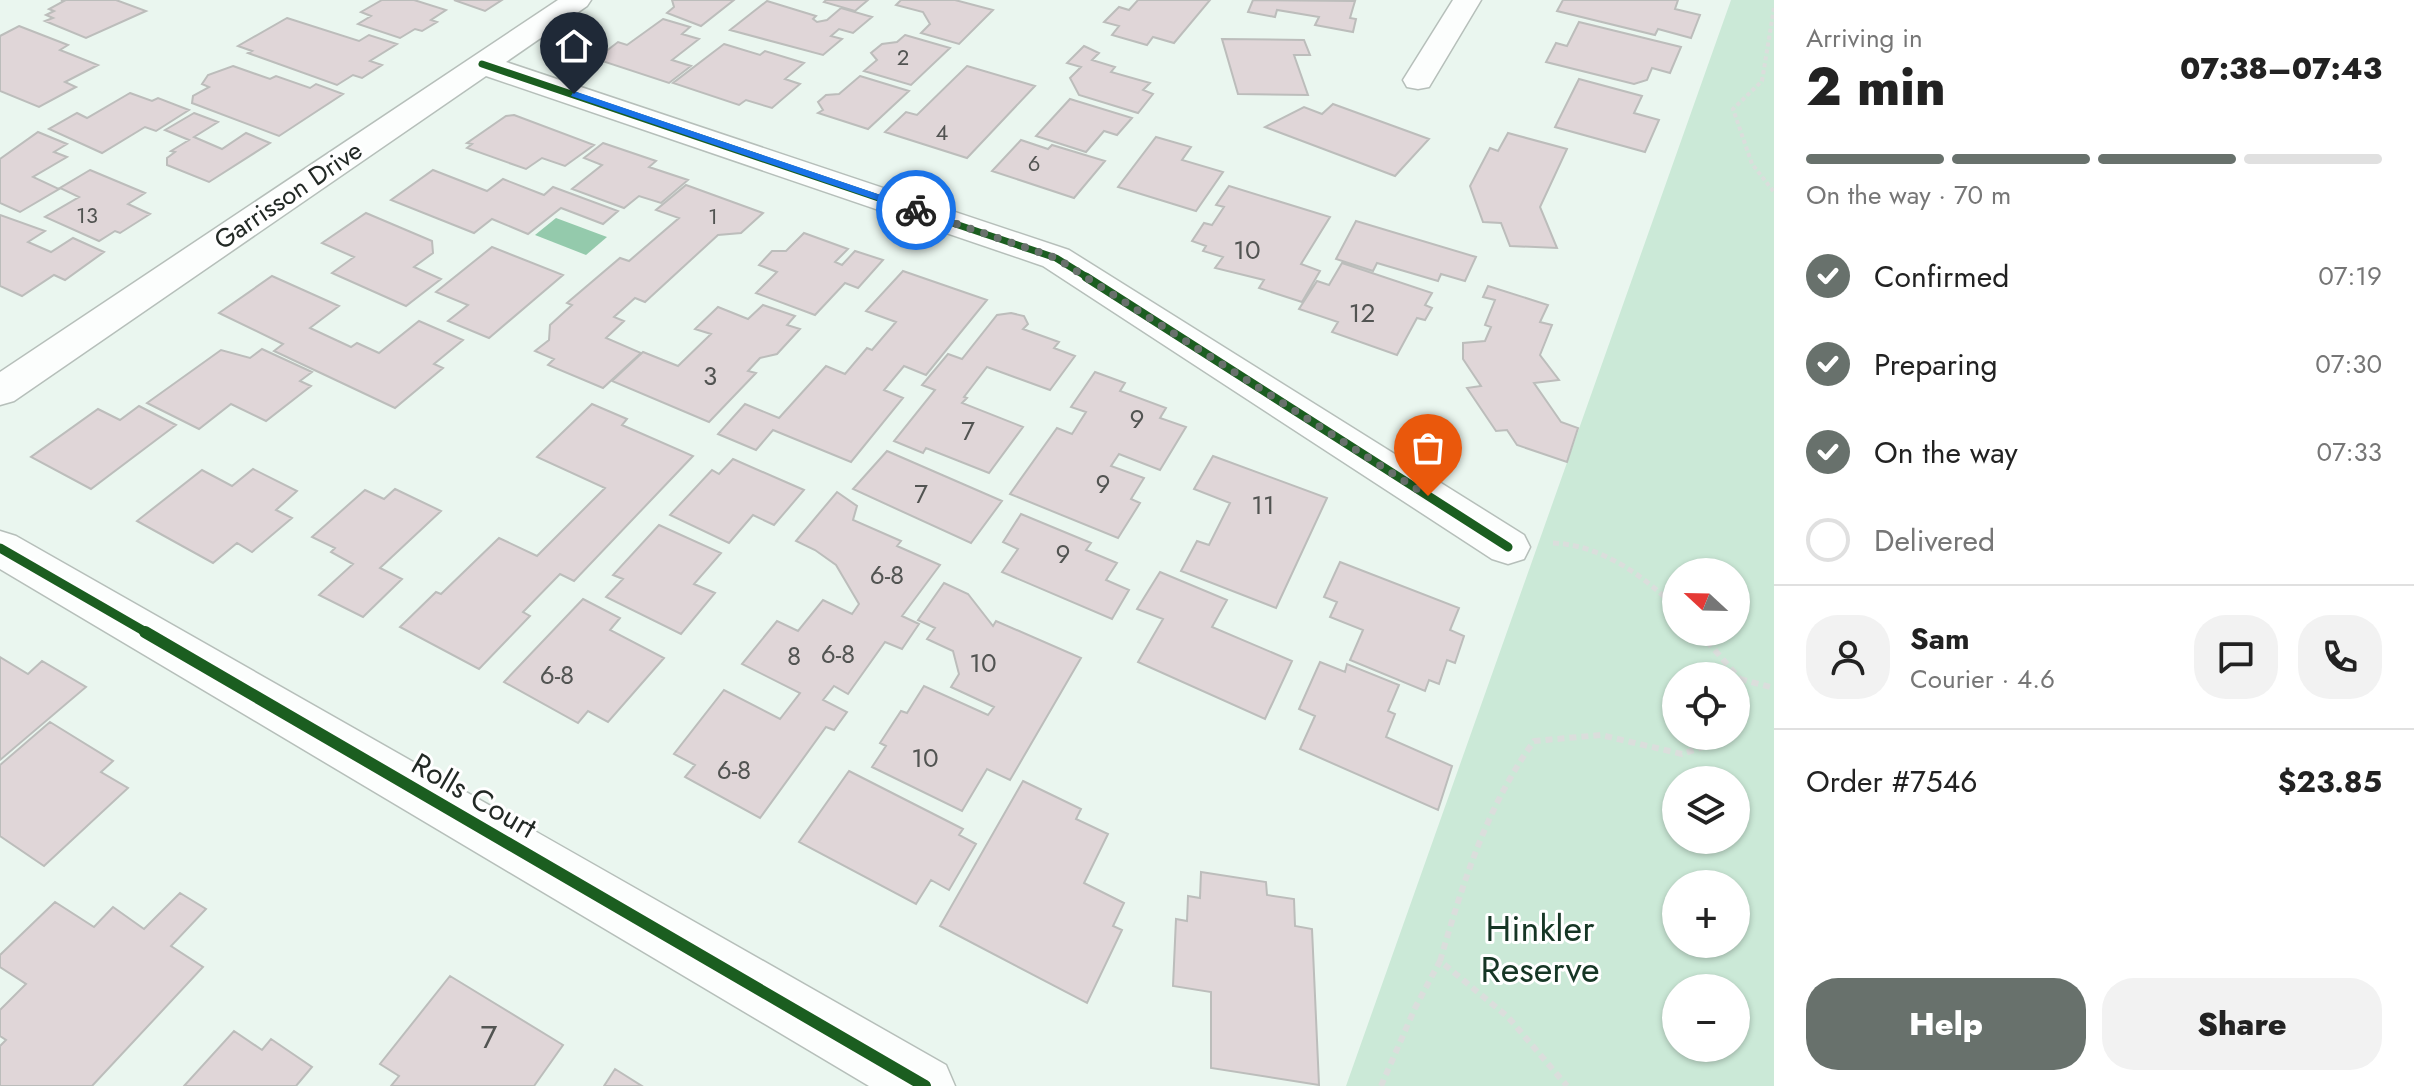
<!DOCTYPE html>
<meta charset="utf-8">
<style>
:root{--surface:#fff;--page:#f2f2f2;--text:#222;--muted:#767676;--line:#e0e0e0;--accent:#68716c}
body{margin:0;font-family:Jost,sans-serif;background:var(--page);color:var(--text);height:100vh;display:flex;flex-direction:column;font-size:30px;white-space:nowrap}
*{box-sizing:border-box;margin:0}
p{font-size:26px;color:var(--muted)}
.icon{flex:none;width:44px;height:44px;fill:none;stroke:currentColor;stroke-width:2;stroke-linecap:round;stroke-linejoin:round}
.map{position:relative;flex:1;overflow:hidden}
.panel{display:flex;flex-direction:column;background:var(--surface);width:640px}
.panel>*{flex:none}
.needle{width:52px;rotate:292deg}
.controls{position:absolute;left:1662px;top:558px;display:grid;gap:16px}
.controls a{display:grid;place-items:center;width:88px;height:88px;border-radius:50%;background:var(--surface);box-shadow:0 2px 6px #0004;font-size:40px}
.pin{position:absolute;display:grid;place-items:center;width:68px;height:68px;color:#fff;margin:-82px -34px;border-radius:50% 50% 50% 0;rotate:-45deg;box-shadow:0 0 8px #0007}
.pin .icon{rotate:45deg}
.courier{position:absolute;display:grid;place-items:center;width:80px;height:80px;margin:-40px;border:6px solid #1a73e8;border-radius:50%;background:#fff;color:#222;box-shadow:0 2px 10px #0007}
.head em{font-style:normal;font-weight:800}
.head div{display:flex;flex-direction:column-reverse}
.head{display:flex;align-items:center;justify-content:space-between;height:136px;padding:0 32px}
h1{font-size:52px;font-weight:800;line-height:60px}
.bar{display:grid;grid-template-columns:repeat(4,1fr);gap:12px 8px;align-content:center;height:96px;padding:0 32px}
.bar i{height:10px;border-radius:6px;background:var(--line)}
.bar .current{background:var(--accent)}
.bar p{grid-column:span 4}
.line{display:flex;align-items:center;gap:20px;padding:0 32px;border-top:2px solid var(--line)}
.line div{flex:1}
.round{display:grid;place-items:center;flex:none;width:84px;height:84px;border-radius:32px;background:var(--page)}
ol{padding:0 32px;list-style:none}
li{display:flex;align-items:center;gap:24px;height:88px}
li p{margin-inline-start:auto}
li .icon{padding:8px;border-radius:50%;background:var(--accent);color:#fff;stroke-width:4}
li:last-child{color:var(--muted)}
li i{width:44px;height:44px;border:4px solid var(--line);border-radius:50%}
.action{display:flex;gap:16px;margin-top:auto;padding:16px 32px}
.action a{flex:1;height:92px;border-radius:32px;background:var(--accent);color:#fff;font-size:32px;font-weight:800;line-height:92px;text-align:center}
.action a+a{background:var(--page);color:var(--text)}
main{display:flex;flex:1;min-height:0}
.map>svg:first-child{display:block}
.green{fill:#cbe9d7;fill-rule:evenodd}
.water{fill:#94caac}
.building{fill:#e0d6d8;stroke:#bcbdbb;stroke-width:2}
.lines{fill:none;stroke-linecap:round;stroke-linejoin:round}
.street-casing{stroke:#b6bfba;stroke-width:3}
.path-far2{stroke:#dbdedc;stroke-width:4;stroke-dasharray:4 3;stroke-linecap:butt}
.path-far1{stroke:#dbdedc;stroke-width:5;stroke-dasharray:6 4;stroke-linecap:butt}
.path{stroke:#dbdedc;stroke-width:6;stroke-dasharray:7 5;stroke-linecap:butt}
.street{fill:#fcfefd;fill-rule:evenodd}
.cycleway-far2-casing{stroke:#fff;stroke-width:11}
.cycleway-far1-casing{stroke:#fff;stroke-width:14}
.cycleway-casing{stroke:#fff;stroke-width:17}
.cycleway-far2{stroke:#1b5e20;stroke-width:7}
.cycleway-far1{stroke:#1b5e20;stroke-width:9}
.cycleway{stroke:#1b5e20;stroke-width:12}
.route{fill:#1a73e8}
.done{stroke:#68716c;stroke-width:8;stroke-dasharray:0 14.4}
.labels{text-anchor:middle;stroke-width:6;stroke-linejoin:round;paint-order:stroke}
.far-number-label{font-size:22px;fill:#525452}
.far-street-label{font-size:26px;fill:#222925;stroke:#fff}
.number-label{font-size:26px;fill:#525452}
.street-label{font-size:30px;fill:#222925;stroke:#fff}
.near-number-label{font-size:32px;fill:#525452}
.near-park-label{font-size:36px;fill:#163625;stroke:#fff}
</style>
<main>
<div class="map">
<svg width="1774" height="1086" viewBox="0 0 1774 1086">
<rect width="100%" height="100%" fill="#eaf6ef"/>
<path class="green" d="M1731,0h43v1086h-428zM1676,572h60v60h-60zM1676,676h60v60h-60zM1676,780h60v60h-60zM1676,884h60v60h-60zM1676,988h60v60h-60z"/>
<path class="water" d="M556,218l51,19 -21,18 -51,-20z"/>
<path class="building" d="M61,0h55l30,11 -60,27 -41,-17 8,-3 -7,-3 8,-4 -5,-2 15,-8z
M382,0h32l32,10 -15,10 6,2 -15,9 -7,-2 -15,9 -42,-14 13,-8 -10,-4z
M454,0h48l-17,11z
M672,0h62l-33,26 -34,-13 7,-6z
M826,0h42l-13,11 -31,-9z
M901,0h54l38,10 -34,34 -38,-11 9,-9 -7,-12 -27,-7z
M1138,0h-1h73l-36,43 -21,-6 -6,8 -35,-10 7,-9 -15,-4 15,-15 10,3z
M1253,0l102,1 -5,17 6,1 -3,13 -38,-7 4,-8 -42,-7 -2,7 -27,-5z
M1563,0h115l-3,9 25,6 -9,23 -33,-9 -3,6 -98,-24z
M767,1l49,15 -3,3 4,3 10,-2 14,-12 31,9 -19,16 -14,-4 -8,7 11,3 -19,16 -93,-25z
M287,18l72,23 10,-6 28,9 -27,17 12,4 -20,13 -9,-3 -16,10 -89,-32 4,-2 -14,-5z
M663,19l27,8 -8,7 17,5 -27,21 19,6 -22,17 -73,-24 22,-17 9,3z
M1579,22l102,25 -11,26 -18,-5 -5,12 -13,4 -88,-22 10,-19 11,3z
M19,26l49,19 -8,5 38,15 -33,17 11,5 -37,20 -39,-16v-55z
M905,35l45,13 -39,37 -47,-14 13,-11 -6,-7 11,-9 15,-2z
M1222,39l82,1 6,15h-16l14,40 -70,-1z
M724,44l36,11 5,-4 39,12 -19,16 15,5 -28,24 -26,-8 -7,5 -66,-22z
M1084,46l15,7 -7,7 23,7 -4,5 39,11 -7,7 10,4 -15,19 -59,-18 -9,-17 11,-11 -14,-4z
M233,66l37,13 6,-3 34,12 6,-4 27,10 -64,42 -87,-33 1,-7 16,-9 -7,-3 6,-9z
M967,66l68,20 -68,72 -82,-26 21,-20 11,3z
M860,76l49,15 -41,38 -50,-16 5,-3 -5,-8 8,-7 13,-1z
M1579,79l63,17 -8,17 25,7 -14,32 -90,-25z
M130,93l22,8 6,-3 31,12 -33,21 -11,-4 -43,26 -53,-24 28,-16 10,5z
M1070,99l62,19 -15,17 -13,-4 -18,21 -50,-16z
M1333,104l96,35 -34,37 -130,-49 39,-20 18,7z
M194,113l24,9 -24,15 28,12 24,-16 24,10 -61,39 -42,-17v-7l8,-6 -4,-1 18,-11 -24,-10z
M514,115l80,30 -29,21 -23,-8 -16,11 -59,-21 5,-4 -5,-1 39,-27z
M38,132l29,12 -13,8 13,5 -34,20 26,12 -39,23 -20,-9v-44z
M1508,133l59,16 -27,58 17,41 -47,-2 -9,-23 -18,-1 -13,-36 20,-38 8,3z
M1156,137l35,10 -9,13 41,12 -27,39 -78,-24z
M1021,140l27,9 4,-4 53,16 -31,37 -82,-27z
M603,143l53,18 -7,6 39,13 -27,23 -22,-7 -15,12 -52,-19 30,-24 -18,-7z
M90,170l55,23 -17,11 22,10 -30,19 -5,-2 -16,10 -54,-24 34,-20 -19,-9z
M433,170l54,21 16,-12 41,16 9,-8 65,24 -15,13 -42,-16 -33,26 -36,-15 -18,14 -83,-33z
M686,185l77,28 -22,20 -23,2 -73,67 -10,-4 -21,19 10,4 -18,17 35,15 -38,35 -55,-23 6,-6 -19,-8 14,-11 1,-15 22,-20 -5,-2 53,-45 9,3 50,-43 -23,-8z
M1229,186l101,31 -29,47 19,7 -18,31 -43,-14 5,-8 -49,-12 8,-11 -20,-6 3,-5 -14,-5 12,-18 8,2 12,-18 -8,-2z
M366,213l66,28 1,12 -19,14 27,12 -35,27 -74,-33 22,-16 -32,-14z
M0,215l45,16 -17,11 23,10 22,-14 31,14 -39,28 -11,-5 -32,21 -22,-10z
M1356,221l120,36 -11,24 -24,-7 -3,7 -61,-18 -4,8 -37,-12z
M804,233l44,16 -13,13 7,3 13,-14 28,9 -25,28 -13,-5 -30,32 -59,-22 21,-21 -18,-7 13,-14h14z
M492,247l71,28 -74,63 -41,-17 20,-16 -32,-13z
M1342,263l90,30 -7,12 7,3 -7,12 -8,-2 -20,37 -65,-23 6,-10 -39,-13 18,-28 12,4z
M903,271l84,29 -61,75 -22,-9 -20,24 19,8 -52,64 -78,-32 -17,20 -38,-16 27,-30 34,14 47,-52 19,8 22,-26 5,2 24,-28 -30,-11z
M272,276l67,30 -29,22 41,19 6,-4 22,10 40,-32 44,19 -29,24 9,4 -48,40 -121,-57 9,-7 -64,-31z
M1488,286l60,19 -8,17 12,3 -12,30 19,25 -25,3 27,39 17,6 -11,34 -50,-17 -10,-15 -11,1 -29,-43 14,-2 -18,-27v-16l22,-2 6,-14 -6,-2 10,-25 -12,-3z
M763,305l32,11 -8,9 13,4 -23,25 -17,4 -12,13 8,2 -47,49 -97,-41 31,-29 35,14 33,-32 -16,-5 23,-22 30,12z
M1011,313l13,3 4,8 -5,5 36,13 -5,6 21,8 -25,34 -63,-23 -23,30 3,1 -5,5 61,24 -34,46 -63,-25 -3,5 -29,-12 41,-51 -13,-5 26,-31 14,5 35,-44z
M262,349l50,23 -12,9 11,5 -45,35 -35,-17 -32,25 -52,-26 74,-53 29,8z
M1095,372l30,11 -5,8 46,17 -6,10 26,9 -26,43 -41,-16 -8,12 33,12 -13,21 9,4 -22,35 -108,-44 47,-66 15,6 14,-22 -15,-5z
M592,404l35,15 -5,6 71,31 -119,125 -14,-7 -37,38 7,4 -51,53 -79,-42 36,-35 5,2 58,-56 38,18 68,-68 -68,-31z
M139,406l37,19 -85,64 -60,-32 67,-48 22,11z
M887,451l115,50 -31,42 -118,-54z
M1213,456l114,42 -51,110 -95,-37 16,-30 12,4 21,-42 -36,-14z
M733,459l71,31 -30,35 -21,-10 -24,28 -59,-28 42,-45 7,4z
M253,469l44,22 -21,19 16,8 -40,34 -15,-9 -24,20 -76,-42 65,-51 30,16z
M395,489l46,22 -61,57 22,11 -39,38 -44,-22 34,-31 -22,-12 4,-4 -23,-11 53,-47 19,9z
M837,492l20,14 -4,14 48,21 -4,5 43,19 -38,51 17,8 -17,25 -17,-7 -37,52 -14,-8 -11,14 24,12 -13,18 -8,-3 -66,91 -75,-41 10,-12 -21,-11 50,-64 56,29 20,-26 -58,-29 35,-43 21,10 25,-31 29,14 7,-10 -23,-39 -21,-15 -19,-9z
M1021,514l70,29 -5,7 31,13 -11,17 23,10 -17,29 -110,-47 16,-23 -15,-7z
M659,525l62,28 -27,31 21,9 -34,41 -75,-37 17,-18 -10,-4z
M1340,562l119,46 -9,22 14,6 -9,27 -8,-3 -8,24 -10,-4 -4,11 -75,-31 13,-30 -33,-13 7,-15 -13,-5z
M1160,572l67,28 -15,27 80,34 -27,58 -127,-57 25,-43 -26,-10z
M944,583l24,11 25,32 3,-5 85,37 -71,122 -23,-11 -25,42 -90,-44 14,-21 -6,-3 21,-32 6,2 17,-27 64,29 6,-8 -43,-20 8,-13 -6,-23 -26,-12 8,-11 -17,-8z
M583,599l37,19 -10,12 54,28 -56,64 -20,-11 -10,12 -74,-41z
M0,657l28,17 14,-13 44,26 -86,73z
M1320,662l25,10 2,-8 52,21 -11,26 7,3 -9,23 66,29 -14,44 -138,-61 15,-33 -16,-7z
M50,722l63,39 -12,11 27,16 -84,78 -44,-30v-71z
M849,771l114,58 -4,6 17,9 -27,46 -18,-10 -15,24 -117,-62z
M1023,781l58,28 -5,10 32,15 -24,49 40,20 -11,23 9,4 -35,73 -147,-77z
M1201,872l65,10 1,13 27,4 1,27 17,3 7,156 -108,-17v-76l-38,-6 3,-67 11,2 1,-25 12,2z
M180,893l26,16 -35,37 32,21 -111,119h-92v-40l6,-6 -6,-4v-26l26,-26 -26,-17v-12l55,-53 39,25 19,-20 31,22z
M450,976l113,69 -29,41h-143l8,-10 -19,-12z
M234,1031l28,19 9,-11 41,28 -16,19h-112z
M615,1069l27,17h-38z"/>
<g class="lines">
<g class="street-casing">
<path id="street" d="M558,0h33l-4,6 -81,56 563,188 455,285 6,12 -6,12 -16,5 -16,-5 -449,-293 -557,-190 -472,325 -14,4v-33z
M1453,0h28l-52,87 -11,2 -11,-2 -4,-7z
M0,531l16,5 930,529 9,21h-86l-869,-517z"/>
</g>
<path class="path-far2" d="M1774,8l-12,73 -29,28 19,55 22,28"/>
<path class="path-far1" d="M1553,543c48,2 90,32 123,65
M1699,632l2,2"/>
<path class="path" d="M1699,632l41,47 -4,10
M1740,679l34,9
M1440,961c23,-78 46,-153 94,-220l67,-6 81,19 41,-14 1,-4
M1381,1086l34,-78 25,-47 68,56 59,69"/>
<use href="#street" class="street"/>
<g class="cycleway-far2-casing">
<path id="cycleway-far2" d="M482,64l574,194 34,21"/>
</g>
<g class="cycleway-far1-casing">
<path id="cycleway-far1" d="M1086,277l422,270
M0,548l149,86"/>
</g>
<g class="cycleway-casing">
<path id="cycleway" d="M145,632l780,454"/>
</g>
<use href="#cycleway-far2" class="cycleway-far2"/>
<use href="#cycleway-far1" class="cycleway-far1"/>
<use href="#cycleway" class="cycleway"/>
</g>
<path class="route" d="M574,91l345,117 2,2 -9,2 -341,-116z"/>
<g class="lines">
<path class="done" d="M916,210l140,48 372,238"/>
</g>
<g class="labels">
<g class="far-number-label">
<text x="903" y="65">2</text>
<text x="942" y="140">4</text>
<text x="1034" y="171">6</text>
<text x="87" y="223">13</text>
<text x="713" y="224">1</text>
</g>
<g class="far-street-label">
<text transform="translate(288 195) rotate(-34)" y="9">Garrisson Drive</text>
</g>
<g class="number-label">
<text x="1247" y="259">10</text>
<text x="1362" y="322">12</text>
<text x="710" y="385">3</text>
<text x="1137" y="428">9</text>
<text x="968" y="440">7</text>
<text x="1103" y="493">9</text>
<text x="921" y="503">7</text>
<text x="1263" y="514">11</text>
<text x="1063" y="563">9</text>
<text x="887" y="584">6-8</text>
<text x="838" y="663">6-8</text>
<text x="794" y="665">8</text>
<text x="983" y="672">10</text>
<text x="557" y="684">6-8</text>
<text x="925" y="767">10</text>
<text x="734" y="779">6-8</text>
</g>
<g class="street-label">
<text transform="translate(474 796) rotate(30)" y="10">Rolls Court</text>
</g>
<g class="near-number-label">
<text x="489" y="1048">7</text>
</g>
<g class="near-park-label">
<text x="1540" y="941">Hinkler<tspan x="1540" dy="41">Reserve</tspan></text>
</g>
</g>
</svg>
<div class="controls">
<a><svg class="needle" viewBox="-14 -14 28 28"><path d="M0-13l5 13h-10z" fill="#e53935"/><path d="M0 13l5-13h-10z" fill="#767676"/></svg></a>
<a><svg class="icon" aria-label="locate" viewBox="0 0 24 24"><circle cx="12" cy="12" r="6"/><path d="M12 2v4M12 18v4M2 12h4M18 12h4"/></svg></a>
<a><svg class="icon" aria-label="layers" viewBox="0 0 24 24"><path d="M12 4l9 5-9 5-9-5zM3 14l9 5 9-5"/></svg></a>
<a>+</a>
<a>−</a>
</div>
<div class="pin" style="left:1428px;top:496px;background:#ea580c"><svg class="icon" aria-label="bag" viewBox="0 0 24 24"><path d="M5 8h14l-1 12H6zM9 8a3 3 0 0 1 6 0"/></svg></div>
<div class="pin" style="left:574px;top:94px;background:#1f2937"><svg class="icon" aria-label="home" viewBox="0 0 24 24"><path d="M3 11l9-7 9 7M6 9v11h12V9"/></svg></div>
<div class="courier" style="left:916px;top:210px"><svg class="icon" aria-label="bike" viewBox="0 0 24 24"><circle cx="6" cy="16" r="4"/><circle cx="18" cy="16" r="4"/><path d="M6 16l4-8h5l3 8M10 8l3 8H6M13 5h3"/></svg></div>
</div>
<section class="panel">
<div class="head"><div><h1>2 min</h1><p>Arriving in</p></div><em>07:38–07:43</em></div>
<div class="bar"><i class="current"></i><i class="current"></i><i class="current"></i><i></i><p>On the way · 70 m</p></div>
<ol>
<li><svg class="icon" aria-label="check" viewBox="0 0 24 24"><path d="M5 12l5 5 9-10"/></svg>Confirmed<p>07:19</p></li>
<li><svg class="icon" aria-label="check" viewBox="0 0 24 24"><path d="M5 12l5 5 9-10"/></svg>Preparing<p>07:30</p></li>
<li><svg class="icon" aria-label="check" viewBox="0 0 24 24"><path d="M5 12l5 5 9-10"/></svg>On the way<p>07:33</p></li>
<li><i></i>Delivered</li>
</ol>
<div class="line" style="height:144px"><a class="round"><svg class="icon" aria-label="person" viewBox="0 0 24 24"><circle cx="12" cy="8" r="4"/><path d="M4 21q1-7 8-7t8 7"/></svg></a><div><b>Sam</b><p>Courier · 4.6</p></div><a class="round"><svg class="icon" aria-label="chat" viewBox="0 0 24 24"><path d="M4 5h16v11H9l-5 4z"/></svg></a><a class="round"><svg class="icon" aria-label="phone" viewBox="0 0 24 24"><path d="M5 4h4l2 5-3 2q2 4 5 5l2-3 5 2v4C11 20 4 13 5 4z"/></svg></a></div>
<div class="line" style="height:104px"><div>Order #7546</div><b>$23.85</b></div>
<div class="action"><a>Help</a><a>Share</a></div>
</section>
</main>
